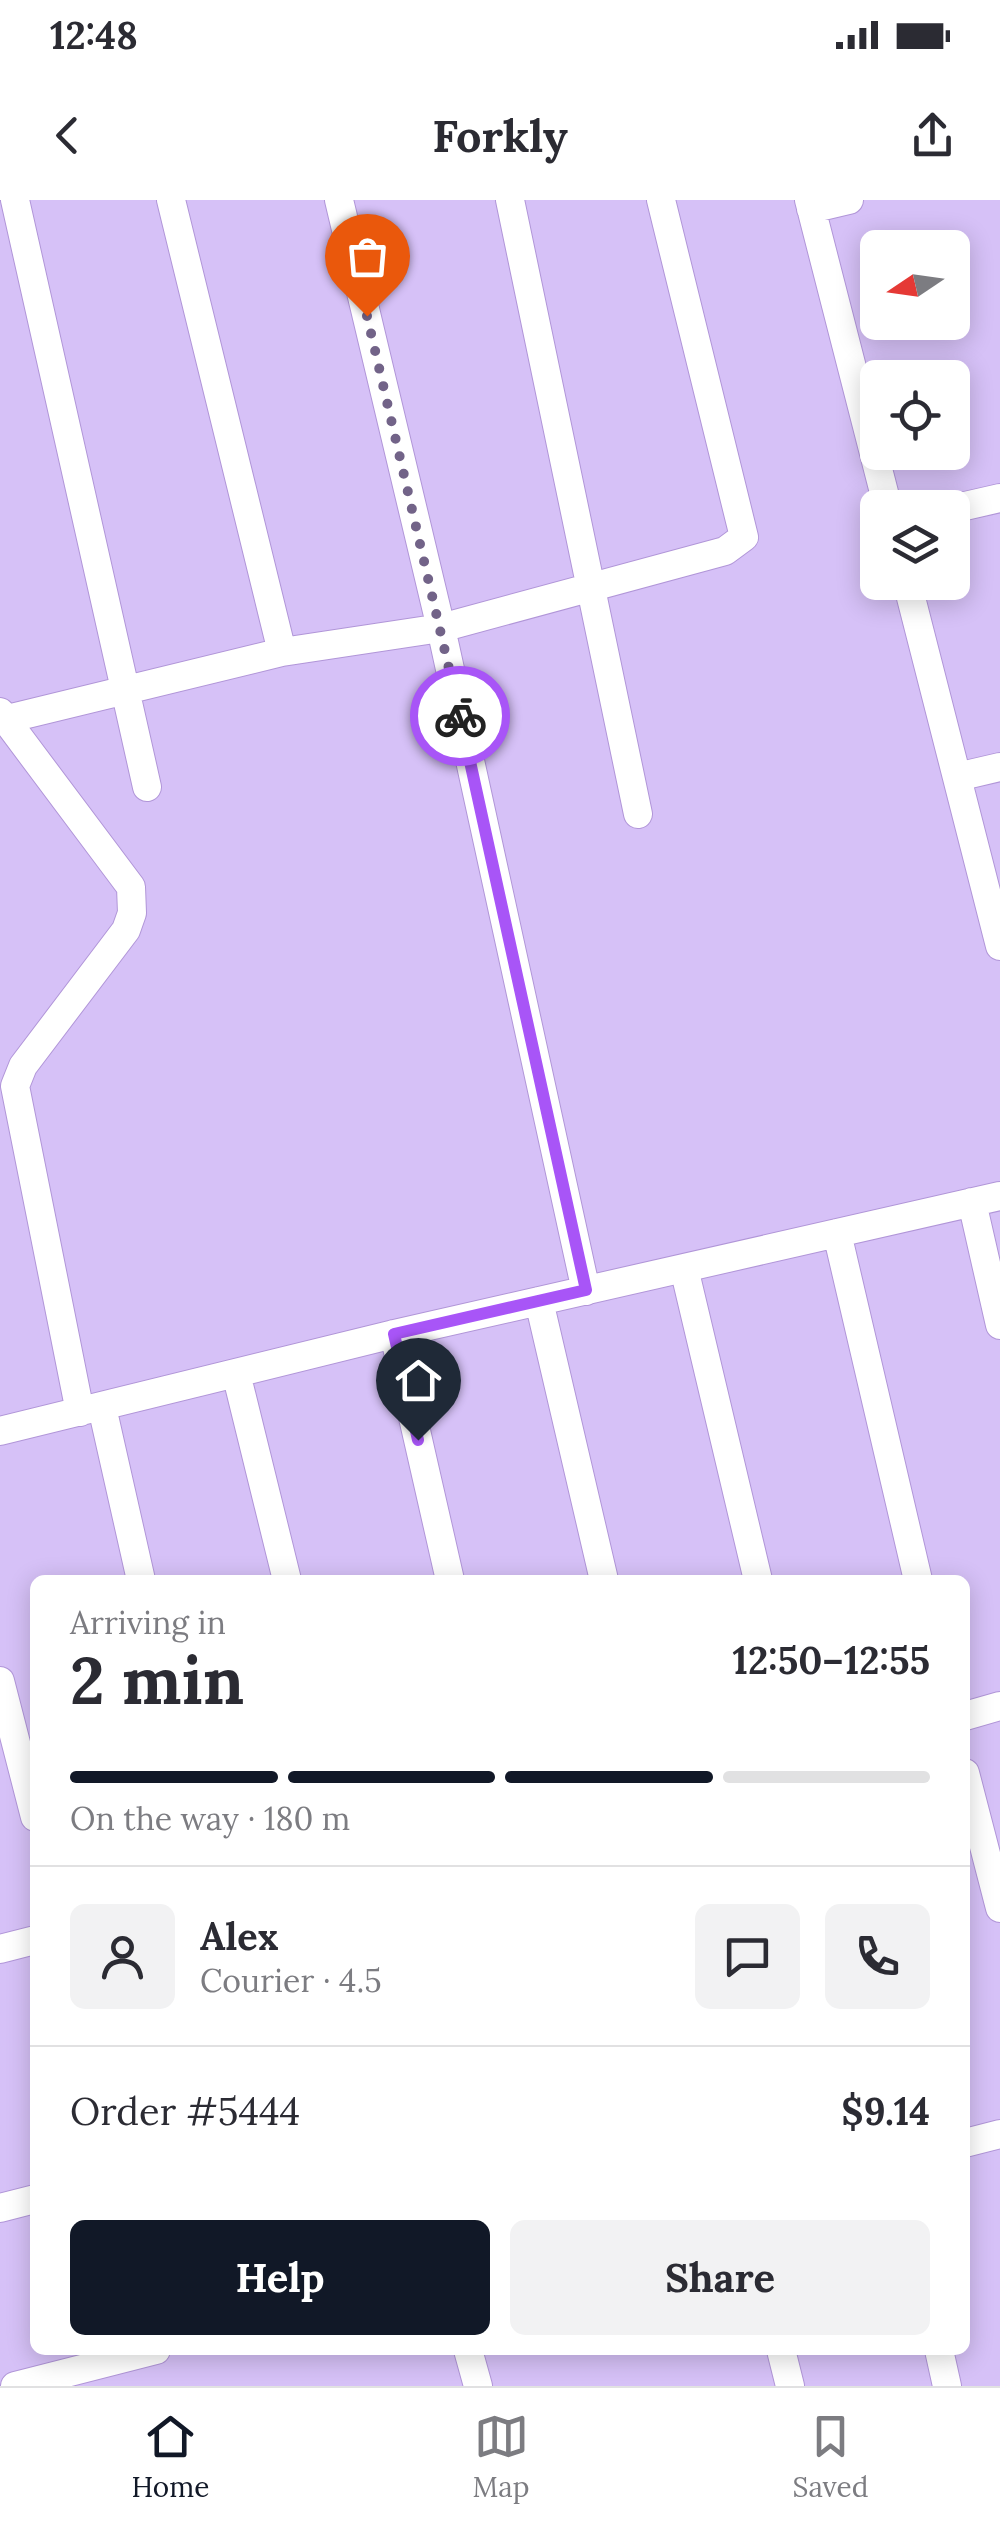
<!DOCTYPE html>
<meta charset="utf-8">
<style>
:root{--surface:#fff;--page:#f2f2f3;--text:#2b2b33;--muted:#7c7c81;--line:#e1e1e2;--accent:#111827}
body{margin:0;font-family:Lora,serif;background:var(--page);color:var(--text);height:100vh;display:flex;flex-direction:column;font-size:38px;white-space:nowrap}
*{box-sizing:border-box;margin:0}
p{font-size:32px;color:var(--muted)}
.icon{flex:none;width:55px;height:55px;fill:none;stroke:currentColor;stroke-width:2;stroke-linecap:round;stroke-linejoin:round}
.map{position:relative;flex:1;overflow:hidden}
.drawer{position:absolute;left:30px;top:1375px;width:940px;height:780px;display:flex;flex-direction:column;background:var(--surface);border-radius:15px;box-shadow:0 5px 25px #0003}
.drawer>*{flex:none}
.needle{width:65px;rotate:257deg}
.fabs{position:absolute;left:860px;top:30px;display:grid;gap:20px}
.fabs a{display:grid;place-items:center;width:110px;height:110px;border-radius:15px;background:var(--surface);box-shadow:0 5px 25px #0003;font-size:50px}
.pin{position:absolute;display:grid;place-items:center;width:85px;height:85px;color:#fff;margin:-102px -42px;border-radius:50% 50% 50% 0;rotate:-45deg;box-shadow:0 0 10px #0007}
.pin .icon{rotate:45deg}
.courier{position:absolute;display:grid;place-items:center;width:100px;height:100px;margin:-50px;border:8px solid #a855f7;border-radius:50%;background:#fff;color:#222;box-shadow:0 2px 12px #0007}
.headline em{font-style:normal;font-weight:700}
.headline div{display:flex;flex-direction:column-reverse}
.headline{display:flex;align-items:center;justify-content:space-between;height:170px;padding:0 40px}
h1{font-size:65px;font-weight:700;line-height:75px}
.bar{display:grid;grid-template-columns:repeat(4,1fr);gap:15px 10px;align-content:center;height:120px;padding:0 40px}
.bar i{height:12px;border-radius:8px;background:var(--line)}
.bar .current{background:var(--accent)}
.bar p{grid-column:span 4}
.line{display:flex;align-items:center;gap:25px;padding:0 40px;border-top:2px solid var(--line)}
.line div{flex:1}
.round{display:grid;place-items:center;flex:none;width:105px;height:105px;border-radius:15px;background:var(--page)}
.action{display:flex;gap:20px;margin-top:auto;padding:20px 40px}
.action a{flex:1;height:115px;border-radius:15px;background:var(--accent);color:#fff;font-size:40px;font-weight:700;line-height:115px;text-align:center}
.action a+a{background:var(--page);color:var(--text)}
.status{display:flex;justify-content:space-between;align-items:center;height:70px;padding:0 50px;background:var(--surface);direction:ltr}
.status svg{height:28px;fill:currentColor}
header{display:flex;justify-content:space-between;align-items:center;height:130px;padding:0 40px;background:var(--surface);font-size:45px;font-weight:700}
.tabs{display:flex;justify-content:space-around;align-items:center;height:140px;border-top:2px solid var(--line);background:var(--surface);font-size:28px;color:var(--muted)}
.tabs a{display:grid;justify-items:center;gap:5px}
.tabs .current{color:var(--accent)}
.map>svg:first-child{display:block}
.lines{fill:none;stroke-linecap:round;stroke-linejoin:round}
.minor-casing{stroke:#b196d8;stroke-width:30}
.minor{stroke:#fff;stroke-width:28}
.done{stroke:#726388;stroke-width:10;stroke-dasharray:0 18}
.route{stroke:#a855f7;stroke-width:12}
</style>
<div class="status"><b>12:48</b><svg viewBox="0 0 49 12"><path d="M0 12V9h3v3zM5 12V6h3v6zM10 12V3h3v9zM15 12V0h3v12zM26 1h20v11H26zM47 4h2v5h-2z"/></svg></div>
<header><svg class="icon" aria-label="back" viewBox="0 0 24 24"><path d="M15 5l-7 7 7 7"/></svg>Forkly<svg class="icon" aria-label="share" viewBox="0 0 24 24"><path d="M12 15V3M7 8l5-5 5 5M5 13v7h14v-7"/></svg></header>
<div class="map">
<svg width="1000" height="2186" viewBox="0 0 1000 2186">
<rect width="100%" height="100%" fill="#d6c1f7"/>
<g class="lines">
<g class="minor-casing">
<path id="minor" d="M15,0l132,587
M171,0l111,452
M339,0l102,428 145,663
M510,0l128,614
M809,0l79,308
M811,9l38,-9
M952,309l48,-11
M907,382l93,364
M0,512l131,175 1,26 -6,17 -103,136 -8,20 65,326
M7,519l275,-67 159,-24 284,-77 19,-14 -83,-337
M957,577l43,-10
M972,1002l28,123
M837,1033l81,347
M684,1068l74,312
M539,1101l65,279
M394,1134l56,246
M236,1173l51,207
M102,1207l39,173
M0,1231l394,-97 606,-138
M0,1481l35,136
M965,1516l35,-10
M965,1573l35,135
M0,1749l35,-9
M965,1943l35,-9
M0,2008l35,-9
M468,2150l10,36
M781,2150l9,36
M939,2150l8,36
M15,2186l141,-36"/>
</g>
<use href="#minor" class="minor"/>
</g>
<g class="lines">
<path class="done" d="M367,116l93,400"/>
<path class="route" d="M418,1240l-24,-106 192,-44 -126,-574"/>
</g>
</svg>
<div class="fabs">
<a><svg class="needle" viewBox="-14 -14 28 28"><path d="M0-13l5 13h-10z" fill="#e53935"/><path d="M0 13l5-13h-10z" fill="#7c7c81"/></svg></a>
<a><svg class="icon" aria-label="locate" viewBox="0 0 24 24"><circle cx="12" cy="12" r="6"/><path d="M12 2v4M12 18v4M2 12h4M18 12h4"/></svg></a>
<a><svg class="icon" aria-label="layers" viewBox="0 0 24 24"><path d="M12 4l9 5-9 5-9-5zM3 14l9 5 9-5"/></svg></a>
</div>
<div class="pin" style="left:367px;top:116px;background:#ea580c"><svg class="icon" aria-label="bag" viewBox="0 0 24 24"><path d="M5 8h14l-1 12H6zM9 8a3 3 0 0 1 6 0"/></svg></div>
<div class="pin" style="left:418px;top:1240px;background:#1f2937"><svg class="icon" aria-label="home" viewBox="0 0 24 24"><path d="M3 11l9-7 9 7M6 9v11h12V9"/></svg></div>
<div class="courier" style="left:460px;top:516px"><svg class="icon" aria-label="bike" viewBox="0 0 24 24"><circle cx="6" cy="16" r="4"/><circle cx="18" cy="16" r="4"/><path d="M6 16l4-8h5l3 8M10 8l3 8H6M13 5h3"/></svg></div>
<section class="drawer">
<div class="headline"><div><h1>2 min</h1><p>Arriving in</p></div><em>12:50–12:55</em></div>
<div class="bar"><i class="current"></i><i class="current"></i><i class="current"></i><i></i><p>On the way · 180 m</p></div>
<div class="line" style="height:180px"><a class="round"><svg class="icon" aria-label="person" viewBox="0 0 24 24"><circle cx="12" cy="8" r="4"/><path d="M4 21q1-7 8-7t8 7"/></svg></a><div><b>Alex</b><p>Courier · 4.5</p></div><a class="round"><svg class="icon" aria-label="chat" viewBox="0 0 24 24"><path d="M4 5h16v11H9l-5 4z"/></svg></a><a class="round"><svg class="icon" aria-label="phone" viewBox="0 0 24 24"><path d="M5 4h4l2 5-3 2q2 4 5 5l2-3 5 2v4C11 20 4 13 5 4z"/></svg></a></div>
<div class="line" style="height:130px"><div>Order #5444</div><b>$9.14</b></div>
<div class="action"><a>Help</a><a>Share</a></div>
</section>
</div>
<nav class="tabs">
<a class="current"><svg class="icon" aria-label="home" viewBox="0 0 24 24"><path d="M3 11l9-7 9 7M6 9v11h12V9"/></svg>Home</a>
<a><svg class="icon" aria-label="map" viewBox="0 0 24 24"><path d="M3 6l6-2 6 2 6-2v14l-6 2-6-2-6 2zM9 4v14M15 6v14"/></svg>Map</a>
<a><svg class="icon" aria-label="saved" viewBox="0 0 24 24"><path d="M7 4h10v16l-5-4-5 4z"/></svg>Saved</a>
</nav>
